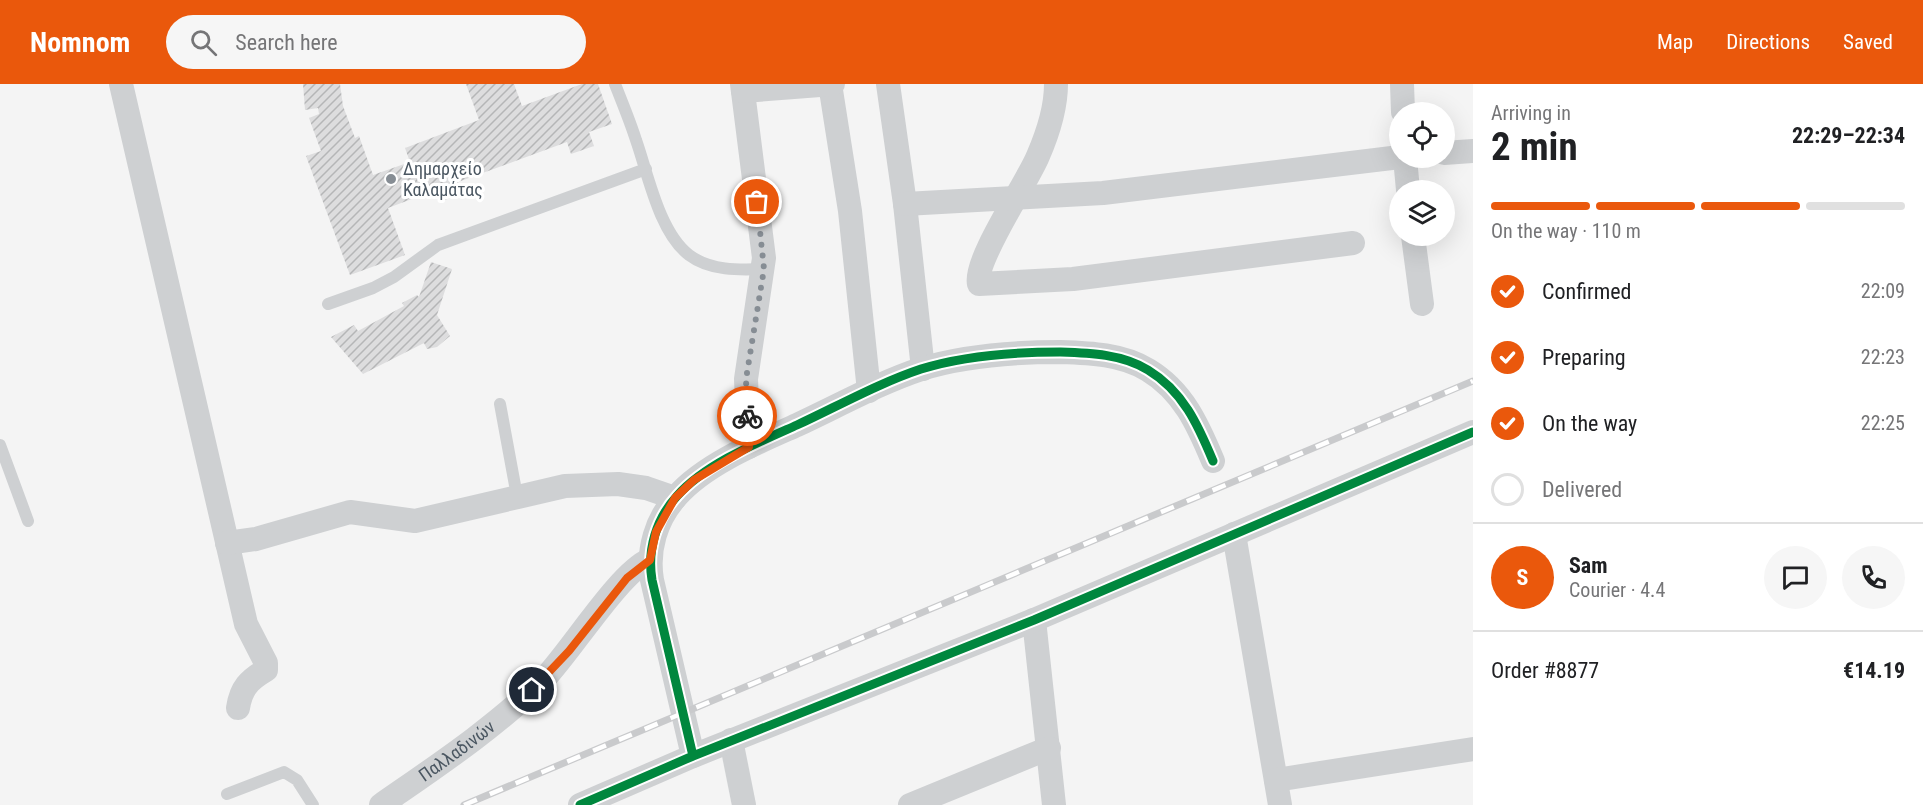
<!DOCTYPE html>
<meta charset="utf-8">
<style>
:root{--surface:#fff;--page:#f6f6f6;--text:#202124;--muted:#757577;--line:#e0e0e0;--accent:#ea580c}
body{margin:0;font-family:"Roboto Condensed",sans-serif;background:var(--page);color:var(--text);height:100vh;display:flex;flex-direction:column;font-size:22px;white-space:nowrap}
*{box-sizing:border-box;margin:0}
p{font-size:20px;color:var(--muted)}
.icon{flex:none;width:33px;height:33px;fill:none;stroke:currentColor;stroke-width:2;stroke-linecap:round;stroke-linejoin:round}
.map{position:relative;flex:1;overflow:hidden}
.details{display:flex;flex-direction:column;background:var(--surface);width:450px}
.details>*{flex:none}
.buttons{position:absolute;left:1389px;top:18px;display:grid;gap:12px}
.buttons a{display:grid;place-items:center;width:66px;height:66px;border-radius:50%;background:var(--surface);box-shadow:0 6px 24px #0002;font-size:30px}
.pin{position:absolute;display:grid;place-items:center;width:51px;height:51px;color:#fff;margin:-26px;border:3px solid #fff;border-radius:50%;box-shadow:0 2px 6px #0007}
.courier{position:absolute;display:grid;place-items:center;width:60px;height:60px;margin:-30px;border:4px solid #ea580c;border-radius:50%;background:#fff;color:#222;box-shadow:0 2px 8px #0007}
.head em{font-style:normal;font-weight:700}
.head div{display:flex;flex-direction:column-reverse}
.head{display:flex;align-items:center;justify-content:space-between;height:102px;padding:0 18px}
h1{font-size:39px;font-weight:700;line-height:45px}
.bar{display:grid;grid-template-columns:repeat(4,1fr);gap:9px 6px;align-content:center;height:72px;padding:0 18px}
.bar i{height:8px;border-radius:4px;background:var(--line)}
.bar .on{background:var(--accent)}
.bar p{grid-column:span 4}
.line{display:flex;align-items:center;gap:15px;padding:0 18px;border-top:2px solid var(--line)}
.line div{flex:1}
.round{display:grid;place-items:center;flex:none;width:63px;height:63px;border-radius:32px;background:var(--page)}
ol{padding:0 18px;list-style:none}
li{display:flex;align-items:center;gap:18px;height:66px}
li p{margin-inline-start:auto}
li .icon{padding:6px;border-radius:50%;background:var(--accent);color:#fff;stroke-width:4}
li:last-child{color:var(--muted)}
li i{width:33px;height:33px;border:3px solid var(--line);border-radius:50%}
header{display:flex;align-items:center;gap:36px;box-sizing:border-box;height:84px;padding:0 30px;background:var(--accent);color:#fff}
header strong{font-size:28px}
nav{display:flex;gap:33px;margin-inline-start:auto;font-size:21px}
.search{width:420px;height:54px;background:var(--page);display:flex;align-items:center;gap:15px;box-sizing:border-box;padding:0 21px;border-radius:33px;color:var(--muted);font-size:22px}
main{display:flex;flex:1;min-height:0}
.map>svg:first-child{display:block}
.building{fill:url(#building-hatch)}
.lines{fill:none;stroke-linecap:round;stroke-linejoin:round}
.lane{stroke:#ced0d2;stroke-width:12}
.street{stroke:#ced0d2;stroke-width:24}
.rail-casing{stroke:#c9cacc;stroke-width:7}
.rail{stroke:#fff;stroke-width:4.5;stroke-dasharray:14;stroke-linecap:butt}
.cycleway-casing{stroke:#fff;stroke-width:13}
.cycleway{stroke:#00873e;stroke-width:9}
.done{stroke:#868d94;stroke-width:6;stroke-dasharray:0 10.8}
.route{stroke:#ea580c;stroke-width:8}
.poi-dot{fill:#868d94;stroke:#fff;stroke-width:2}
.labels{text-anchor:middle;stroke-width:6;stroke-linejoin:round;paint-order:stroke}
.poi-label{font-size:18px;fill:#4a5661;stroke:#fff;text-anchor:start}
.street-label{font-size:18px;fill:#4a5661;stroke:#fff}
</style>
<header>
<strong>Nomnom</strong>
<div class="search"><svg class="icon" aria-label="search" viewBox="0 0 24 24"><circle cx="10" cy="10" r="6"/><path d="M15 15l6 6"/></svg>Search here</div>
<nav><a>Map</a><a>Directions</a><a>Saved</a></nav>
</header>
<main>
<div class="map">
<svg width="1473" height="721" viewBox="0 0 1473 721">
<defs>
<pattern id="building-hatch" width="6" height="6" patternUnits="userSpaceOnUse" patternTransform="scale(1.5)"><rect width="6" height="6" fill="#ddddde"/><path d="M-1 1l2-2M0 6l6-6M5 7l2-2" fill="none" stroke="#b5b6b7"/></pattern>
</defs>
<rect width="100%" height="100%" fill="#f4f4f4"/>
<path class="building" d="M303,0h37l3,22 12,32 4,-2 14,39 37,-13 -5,-14 74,-28 -13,-36h48l8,22 60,-22h16l14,40 -23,8 5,14 -23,8 -4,-12 -109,40 4,12 -23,8 -4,-10 -14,5 -5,-14 -4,2 5,12 -29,11 17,47 -55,20 -44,-119 15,-5 -12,-33 10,-4 -1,-6 -13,2z
M431,178l21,7 -15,46 13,21 -13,11 -10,2 -3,-6 -61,31 -32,-37 23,-12 4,6 46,-25 -2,-3 15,-8 2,2z"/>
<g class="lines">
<path class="lane" d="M615,0c7,18 15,37 21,56 12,34 23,92 53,115 21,16 50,15 75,14
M328,220l45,-16 21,-11 44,-32 208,-76
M500,320l17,92
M0,361l28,76
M227,710l57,-22 13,8 16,25"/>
<g class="street">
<path d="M121,0l125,540 20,39v7c-17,10 -25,18 -28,38"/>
<path d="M742,0l22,174 -18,121 3,68"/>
<path d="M830,0l20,127 19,180"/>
<path d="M888,0l17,120 18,165"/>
<path d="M1056,0c0,25 -8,49 -18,72 -11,27 -65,105 -59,128l94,-5 280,-36"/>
<path d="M1402,0l1,28"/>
<path d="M743,7l90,-7"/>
<path d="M1444,69l29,-2"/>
<path d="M1405,74l3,32"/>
<path d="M905,120l198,-11 297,-36"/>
<path d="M1413,152l9,68"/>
<path d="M1234,450l46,271"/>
<path d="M227,459l29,-4 94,-27 65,9 150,-35 53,-2 28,4 29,10"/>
<path d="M1034,536l20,185"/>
<path d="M731,656l13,65"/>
<path d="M693,672l-41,-176c-5,-30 4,-61 25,-84 28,-32 82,-54 120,-71 41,-19 82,-42 124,-56 45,-14 93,-17 139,-17 30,1 62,2 88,18 35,21 50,55 65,91"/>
<path d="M1276,696l197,-31"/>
<path id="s1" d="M381,721c56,-39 115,-78 163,-126 27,-28 75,-106 105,-119"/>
<path d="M580,721l113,-49 341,-136 439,-188"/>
<path d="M910,721l139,-57"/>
</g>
<g class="rail-casing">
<path id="rail" d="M464,721l1009,-424"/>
</g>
<use href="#rail" class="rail"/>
<g class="cycleway-casing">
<path id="cycleway" d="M693,672l-41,-176c-5,-30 4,-61 25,-84 28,-32 82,-54 120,-71 41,-19 82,-42 124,-56 45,-14 93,-17 139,-17 30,1 62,2 88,18 35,21 50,55 65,91
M580,721l113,-49 341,-136 439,-188"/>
</g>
<use href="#cycleway" class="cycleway"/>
</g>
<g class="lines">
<path class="done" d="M747,332l-1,-37 18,-110 -7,-67"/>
<path class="route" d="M532,606l37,-39 58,-73 23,-18 6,-28 19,-34 19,-18 55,-33 -2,-31"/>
</g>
<circle class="poi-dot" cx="391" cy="95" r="6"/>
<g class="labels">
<g class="poi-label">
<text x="403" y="91">Δημαρχείο<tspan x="403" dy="21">Καλαμάτας</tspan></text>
</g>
<g class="street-label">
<text dy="6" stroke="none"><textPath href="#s1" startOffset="93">Παλλαδινών</textPath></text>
</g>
</g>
</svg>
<div class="buttons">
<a><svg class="icon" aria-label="locate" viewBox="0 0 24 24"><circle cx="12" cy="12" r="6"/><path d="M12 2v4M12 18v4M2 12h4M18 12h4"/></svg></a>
<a><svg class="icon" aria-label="layers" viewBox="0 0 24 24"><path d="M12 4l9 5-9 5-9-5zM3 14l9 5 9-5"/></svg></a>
</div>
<div class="pin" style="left:757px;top:118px;background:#ea580c"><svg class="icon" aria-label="bag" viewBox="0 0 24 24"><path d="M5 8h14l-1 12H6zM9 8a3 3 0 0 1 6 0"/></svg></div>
<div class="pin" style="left:532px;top:606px;background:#1f2937"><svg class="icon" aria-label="home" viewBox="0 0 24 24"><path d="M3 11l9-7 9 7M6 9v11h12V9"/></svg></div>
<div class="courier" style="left:747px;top:332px"><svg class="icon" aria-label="bike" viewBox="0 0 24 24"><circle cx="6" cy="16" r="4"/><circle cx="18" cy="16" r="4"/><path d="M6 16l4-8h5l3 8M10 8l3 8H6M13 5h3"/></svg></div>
</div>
<section class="details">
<div class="head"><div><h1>2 min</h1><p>Arriving in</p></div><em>22:29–22:34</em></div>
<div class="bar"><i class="on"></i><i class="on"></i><i class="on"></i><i></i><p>On the way · 110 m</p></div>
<ol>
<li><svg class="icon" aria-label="check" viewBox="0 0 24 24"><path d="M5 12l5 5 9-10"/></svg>Confirmed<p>22:09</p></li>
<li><svg class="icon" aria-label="check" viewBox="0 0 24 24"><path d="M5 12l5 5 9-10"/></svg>Preparing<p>22:23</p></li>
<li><svg class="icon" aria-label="check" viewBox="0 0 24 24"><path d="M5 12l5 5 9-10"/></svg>On the way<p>22:25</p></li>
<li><i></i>Delivered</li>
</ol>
<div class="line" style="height:108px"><b class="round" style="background:var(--accent);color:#fff">S</b><div><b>Sam</b><p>Courier · 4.4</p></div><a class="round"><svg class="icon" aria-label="chat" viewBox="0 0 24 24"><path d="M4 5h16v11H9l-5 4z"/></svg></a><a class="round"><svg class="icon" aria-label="phone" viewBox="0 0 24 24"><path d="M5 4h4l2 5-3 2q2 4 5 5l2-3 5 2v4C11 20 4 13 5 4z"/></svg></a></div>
<div class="line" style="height:78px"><div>Order #8877</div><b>€14.19</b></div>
</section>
</main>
